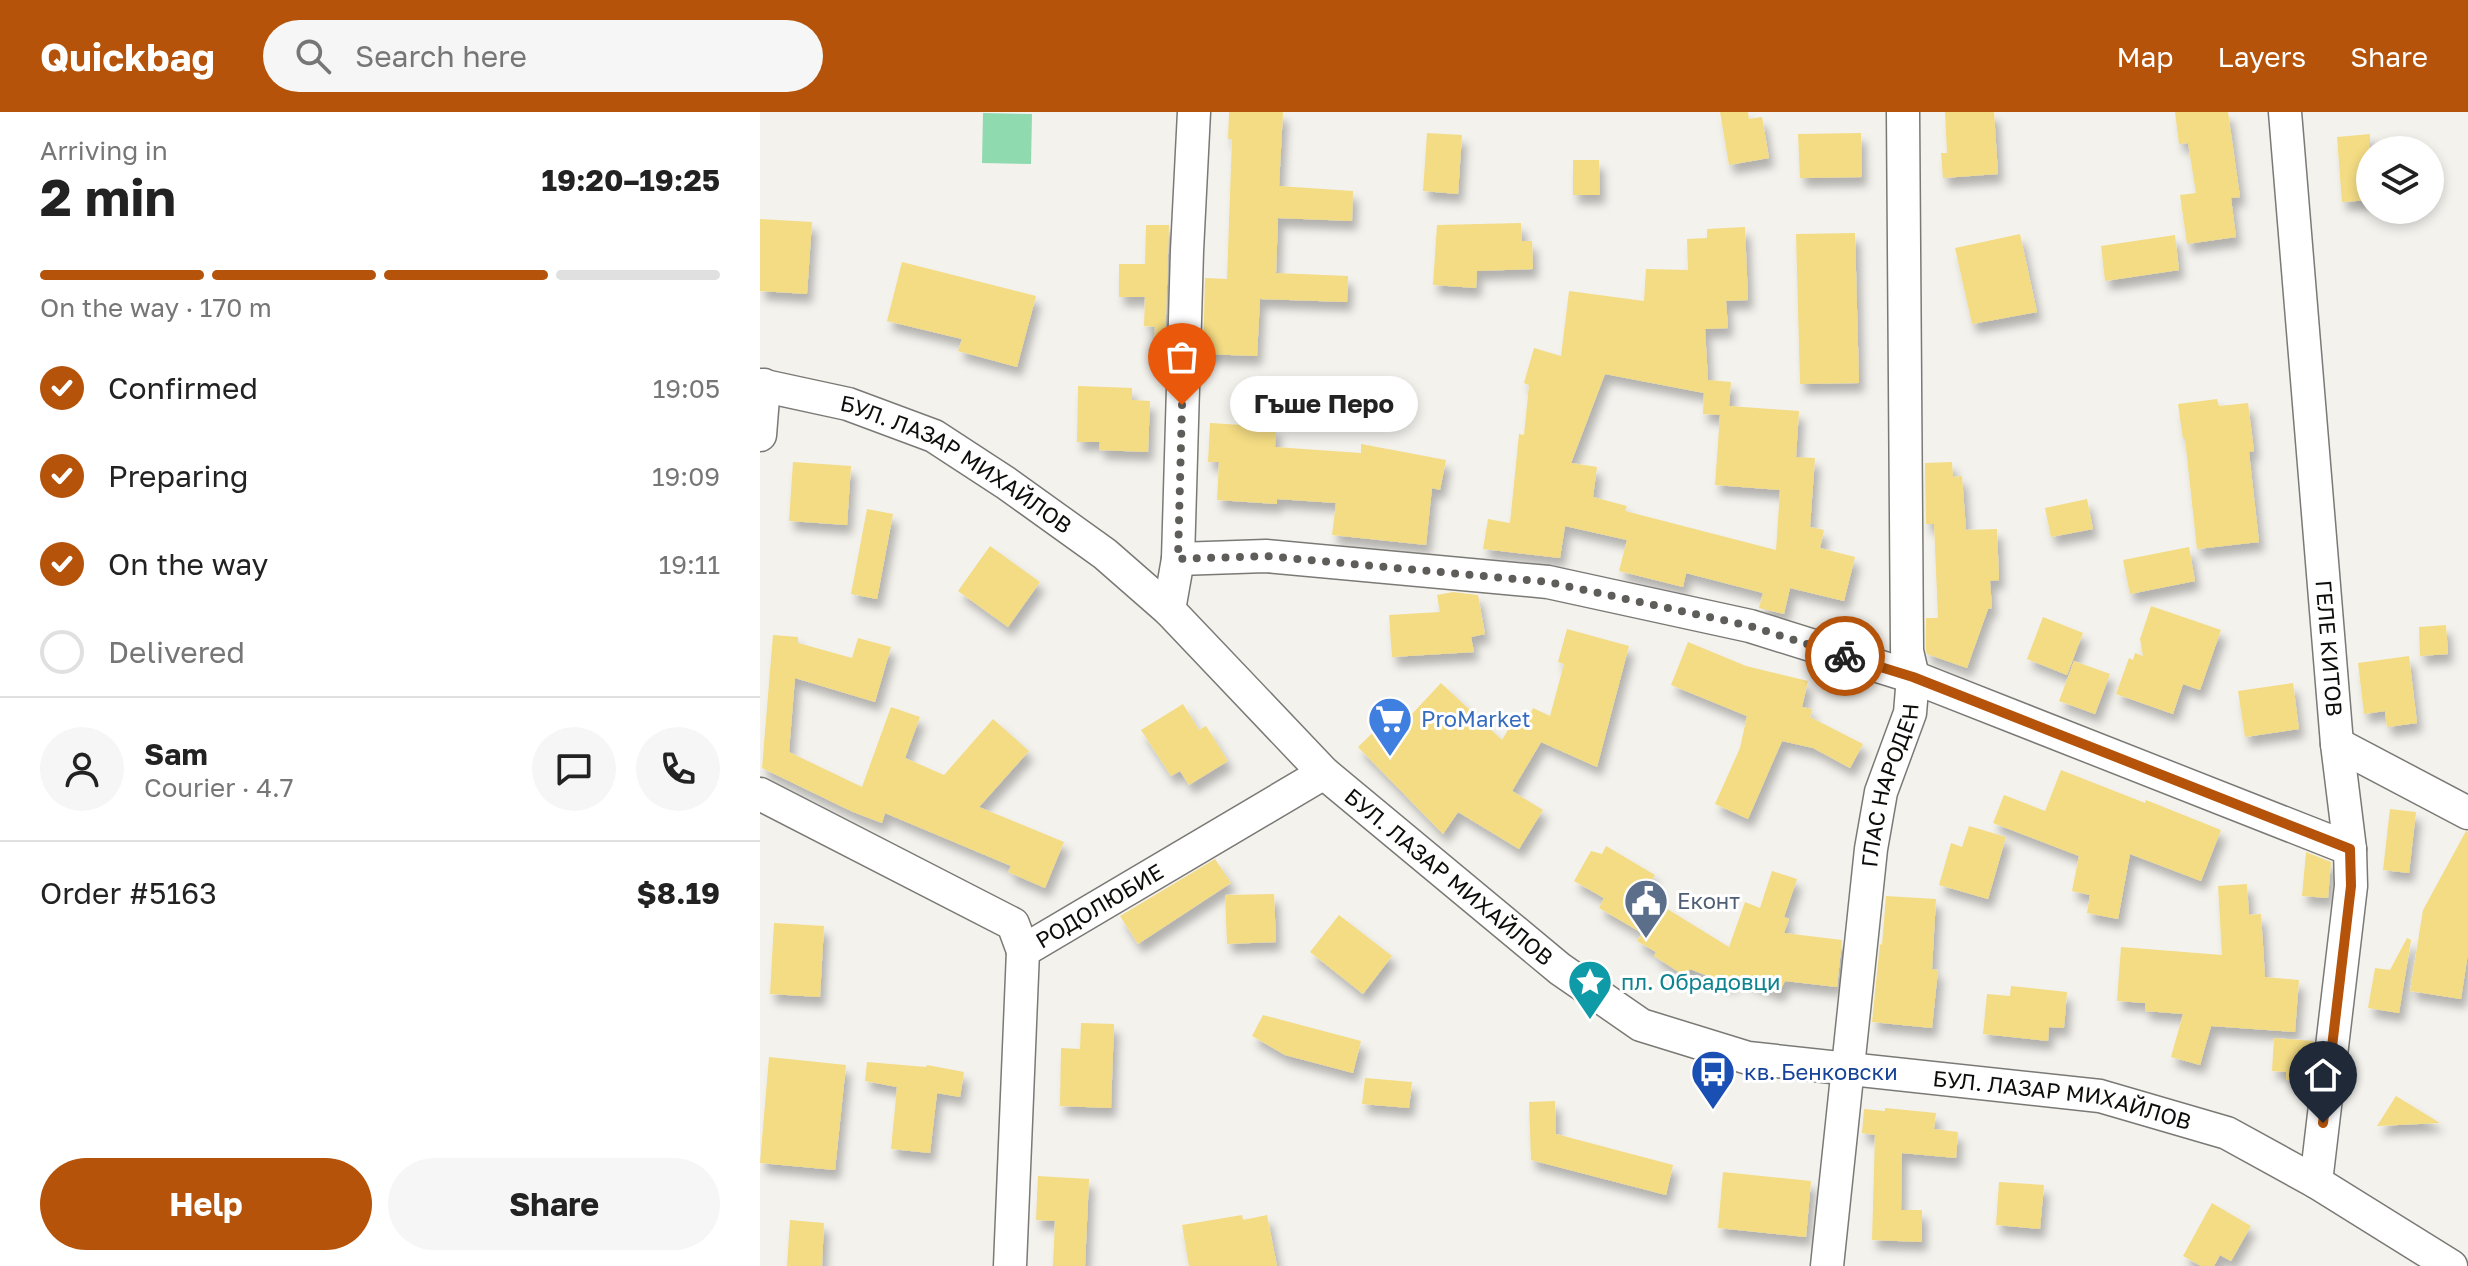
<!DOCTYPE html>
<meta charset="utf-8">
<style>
:root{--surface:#fff;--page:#f6f6f6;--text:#222;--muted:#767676;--line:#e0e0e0;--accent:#b45309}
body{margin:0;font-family:"Golos Text",sans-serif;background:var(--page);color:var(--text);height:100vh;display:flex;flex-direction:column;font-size:30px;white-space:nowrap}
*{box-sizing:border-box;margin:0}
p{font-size:26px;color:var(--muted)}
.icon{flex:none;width:44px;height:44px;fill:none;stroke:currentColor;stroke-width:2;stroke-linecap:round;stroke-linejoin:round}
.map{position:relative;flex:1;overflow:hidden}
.panel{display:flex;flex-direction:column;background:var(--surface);width:760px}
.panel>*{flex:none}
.buttons{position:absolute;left:1596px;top:24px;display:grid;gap:16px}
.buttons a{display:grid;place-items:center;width:88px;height:88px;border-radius:50%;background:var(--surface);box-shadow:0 4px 12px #0003;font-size:40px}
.pin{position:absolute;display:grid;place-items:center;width:68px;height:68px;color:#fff;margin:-82px -34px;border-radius:50% 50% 50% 0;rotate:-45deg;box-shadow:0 0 8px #0007}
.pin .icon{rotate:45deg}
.courier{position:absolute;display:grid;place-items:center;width:80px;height:80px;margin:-40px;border:6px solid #b45309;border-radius:50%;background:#fff;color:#222;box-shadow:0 2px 10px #0007}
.bubble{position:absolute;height:56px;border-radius:28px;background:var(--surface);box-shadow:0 4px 12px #0003;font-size:26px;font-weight:700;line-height:56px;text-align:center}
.summary em{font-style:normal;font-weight:700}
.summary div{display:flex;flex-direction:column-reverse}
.summary{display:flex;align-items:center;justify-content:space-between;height:136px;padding:0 40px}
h1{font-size:52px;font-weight:700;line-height:60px}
.bar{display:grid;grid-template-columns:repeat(4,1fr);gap:12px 8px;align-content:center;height:96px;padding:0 40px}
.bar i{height:10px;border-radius:6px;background:var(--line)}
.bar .selected{background:var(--accent)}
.bar p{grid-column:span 4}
.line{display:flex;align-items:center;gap:20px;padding:0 40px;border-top:2px solid var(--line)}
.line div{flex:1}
.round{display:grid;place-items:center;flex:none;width:84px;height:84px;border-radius:42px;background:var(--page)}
ol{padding:0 40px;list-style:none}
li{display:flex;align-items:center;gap:24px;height:88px}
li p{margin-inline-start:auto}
li .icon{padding:8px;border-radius:50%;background:var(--accent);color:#fff;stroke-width:4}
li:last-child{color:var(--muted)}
li i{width:44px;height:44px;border:4px solid var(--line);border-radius:50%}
.action{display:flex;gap:16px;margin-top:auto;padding:16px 40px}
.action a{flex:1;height:92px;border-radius:48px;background:var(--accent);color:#fff;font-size:32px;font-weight:700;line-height:92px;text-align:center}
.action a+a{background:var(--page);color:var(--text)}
header{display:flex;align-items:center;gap:48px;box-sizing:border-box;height:112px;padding:0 40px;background:var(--accent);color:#fff}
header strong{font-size:38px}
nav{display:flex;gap:44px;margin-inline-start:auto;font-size:28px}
.search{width:560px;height:72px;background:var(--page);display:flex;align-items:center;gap:20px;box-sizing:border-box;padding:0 28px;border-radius:44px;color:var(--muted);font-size:30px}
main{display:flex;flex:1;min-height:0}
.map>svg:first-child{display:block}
.green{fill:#90dab0}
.building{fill:#f4dc84;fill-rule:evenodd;filter:url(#shadow)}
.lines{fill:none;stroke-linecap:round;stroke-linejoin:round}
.minor-casing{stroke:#7a7975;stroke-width:35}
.minor{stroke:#fff;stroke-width:32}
.done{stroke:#5e5d5a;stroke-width:8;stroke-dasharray:0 14.4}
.route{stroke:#b45309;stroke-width:10}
.labels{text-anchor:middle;stroke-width:6;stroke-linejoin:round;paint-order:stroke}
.street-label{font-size:22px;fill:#0d0d0b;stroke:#fff}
.shop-label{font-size:22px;fill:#366cbe;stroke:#fff;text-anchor:start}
.service-label{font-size:22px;fill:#4e5e75;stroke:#fff;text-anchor:start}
.culture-label{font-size:22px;fill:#0d838f;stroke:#fff;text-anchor:start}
.transit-label{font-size:22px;fill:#164399;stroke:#fff;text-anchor:start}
</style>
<header>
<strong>Quickbag</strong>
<div class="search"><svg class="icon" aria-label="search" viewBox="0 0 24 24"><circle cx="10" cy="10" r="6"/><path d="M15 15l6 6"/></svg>Search here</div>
<nav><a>Map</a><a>Layers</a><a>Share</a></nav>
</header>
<main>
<section class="panel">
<div class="summary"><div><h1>2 min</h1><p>Arriving in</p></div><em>19:20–19:25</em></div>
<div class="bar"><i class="selected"></i><i class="selected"></i><i class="selected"></i><i></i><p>On the way · 170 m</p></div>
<ol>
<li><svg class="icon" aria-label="check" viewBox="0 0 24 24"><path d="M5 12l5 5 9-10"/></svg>Confirmed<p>19:05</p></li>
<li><svg class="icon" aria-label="check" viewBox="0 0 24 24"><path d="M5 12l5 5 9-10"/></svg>Preparing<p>19:09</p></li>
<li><svg class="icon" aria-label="check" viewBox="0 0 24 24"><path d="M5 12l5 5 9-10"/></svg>On the way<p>19:11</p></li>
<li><i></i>Delivered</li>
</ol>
<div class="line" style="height:144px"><a class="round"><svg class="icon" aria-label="person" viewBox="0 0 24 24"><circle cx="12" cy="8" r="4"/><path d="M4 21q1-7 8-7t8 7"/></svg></a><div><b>Sam</b><p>Courier · 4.7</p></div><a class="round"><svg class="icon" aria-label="chat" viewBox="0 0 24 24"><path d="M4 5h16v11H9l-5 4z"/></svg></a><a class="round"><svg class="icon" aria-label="phone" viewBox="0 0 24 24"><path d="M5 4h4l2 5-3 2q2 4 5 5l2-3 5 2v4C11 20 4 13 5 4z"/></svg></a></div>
<div class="line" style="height:104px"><div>Order #5163</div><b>$8.19</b></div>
<div class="action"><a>Help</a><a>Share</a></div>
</section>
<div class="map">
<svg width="1708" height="1154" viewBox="0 0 1708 1154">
<defs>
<filter id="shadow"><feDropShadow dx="5" dy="9" stdDeviation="4" flood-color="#0004"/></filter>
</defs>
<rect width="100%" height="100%" fill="#f3f2ed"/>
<path class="green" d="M223,1l49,1 -1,50 -49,-1z"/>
<path class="building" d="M469,0h54l-4,74 74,5 -1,30 -74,-3 -2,55 72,3 -1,26 -87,-3 -3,57 -54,-2 2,-76 22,1 5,-140h-4z
M960,0h28l1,7 13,-2 7,41 -40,7z
M1185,0h49l4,62 -55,4 -2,-25h6z
M1415,0h53l12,85 -9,1 5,39 -49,7 -7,-49 16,-2 -8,-50 -9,1z
M667,21l35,2 -4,59 -35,-3z
M1101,21l1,44 -62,1 -2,-44z
M1610,22v66l-28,2 -5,-65z
M813,48h26l1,35h-27z
M0,107l52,3 -5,72 -47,-3z
M761,111l1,18h10l1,28 -56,2 -1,17 -43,-3 4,-60z
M386,113h23l-4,121h-11l1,-19 -11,-1 1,-29h-26v-33h26z
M985,115l3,73 -22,1 2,27 -23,1 3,51 23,2 -2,24 70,5 -3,46 19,1 -5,69 14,3 -4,18 35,9 -11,44 -54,-13 -6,26 -25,-6 4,-15 -77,-20 -3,14 -64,-16 8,-31 -62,-14 -5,32 -77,-9 5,-30 22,4 9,-89 5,1 5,-50 -5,-2 10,-35 27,8 8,-65 75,10 2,-32 42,1 -1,-31 20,-1v-9zM845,262l99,19 -1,21 17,1 -5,70 65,5 -4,60 -151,-39 2,-5 -34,-9 4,-30 -26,-4z
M1095,121l4,150 -59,1 -4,-150z
M1260,122l17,78 -65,12 -17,-76z
M1415,123l4,35 -74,11 -4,-35z
M142,150l134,34 -19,71 -59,-16 4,-12 -75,-18z
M318,274l54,2v12l18,1 -2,51 -49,-2 1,-8h-23z
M1457,287l2,7 29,-3 6,48 -5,1 10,90 -62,7 -12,-110h-2l-5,-35z
M450,311l66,4 -1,20 86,6v-9l85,16 -6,30 -8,-2 -6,57 -94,-10 4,-32 -59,-4v5l-60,-4 2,-38h-11z
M33,350l58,4 -4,59 -58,-4z
M1192,350l1,15 9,-1 4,54 31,-1 2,51 -9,1 2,27 -4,1 -21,59 -40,-14 -1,-3v-33h12l-4,-94h-8l-1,-61z
M1327,387l6,30 -42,8 -6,-29z
M107,397l26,5 -16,85 -26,-5z
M230,434l50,36 -32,45 -50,-36z
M1429,435l6,34 -65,13 -7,-34z
M693,480l25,3 7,39 -14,3 3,15 -82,5 -3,-42 51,-3 -3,-17z
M1391,494l70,24 -21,60 -17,-6 -10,30 -57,-20 13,-36 4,2 2,-7 8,3 -3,-17z
M1283,505l40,16 -16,42 -40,-16z
M1686,513l2,29 -28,2 -1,-29z
M807,517l62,17 -32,121 -56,-25 -29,49 31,19 -24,39 -61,-37 -15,22 -85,-87 33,-32 4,17 46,-49 61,57 11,-19 11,6 9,-19 17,8 14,-52 -6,-2z
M13,523l25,2v6l54,15 6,-20 33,9 -16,55 -80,-24 -6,74 73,35 29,-80 29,10 -15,41 39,17 49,-56 36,32 -50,56 85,35 -19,46 -37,-16 3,-6 -126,-53 -3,10 -29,-11 -91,-44z
M928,530l58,24 62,15 -6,26 10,2 -2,8 53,27 -13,24 -37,-20 -31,-7 -34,78 -33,-15 25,-56 7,-32 -76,-31z
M1649,544l8,67 -30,4 -2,-16 -21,3 -6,-51z
M1314,549l36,13 -15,40 -36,-13z
M1533,571l6,46 -54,8 -7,-46z
M423,592l16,26 7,-4 22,35 -39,24 -9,-14 -9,5 -30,-46z
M1301,658l84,33 1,-3 75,30 -20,51 -71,-27 -12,65 -31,-6 3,-18 -18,-4 7,-35 -86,-33 11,-28 41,16z
M1630,697l26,3 -7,61 -26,-3z
M1209,714l37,11 -18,62 -49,-14 12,-42 11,4z
M1706,719l2,1v121l-7,46 -51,-8 13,-81z
M846,734l49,29 -12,19 86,53 16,-45 15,6 12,-37 25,8 -13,38 5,2 -5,14 58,7 -5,47 -52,-6 -6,12 -45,-17 -3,9 -41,-16 -5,7 -31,-20 2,-4 -19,-11 5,-8 -43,-25 5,-10 -30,-17 17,-30 11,3z
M1546,740l25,10 -3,36 -26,-2z
M455,747l16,24 -93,61 -18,-28z
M1487,772l2,31 12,-1 4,63 34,3 -4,52 -84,-6 -11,39 -29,-8 12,-43 -38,-3v-8l-28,-2 4,-54 101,8 -4,-69z
M514,782l2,48 -49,2 -2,-49z
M1126,784l50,3 -4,70 6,1 -6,58 -60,-6 8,-78 2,1z
M579,803l53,41 -29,38 -53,-42z
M14,811l50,3 -4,71 -50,-3z
M1647,826l4,2 -12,73 -31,-5 7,-40 15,2z
M1251,874l56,6 -3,36 -15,-1 -1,14 -65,-7 4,-40 23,2z
M503,903l98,26 -8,32 -68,-18 -33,-19z
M321,911l33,1 -3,84 -51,-2 1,-58 19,1z
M1514,926l40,3 -5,40 -23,-1v-8l-14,-1z
M9,945l77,8 -11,105 -75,-7z
M107,950l59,5 1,-2 37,7 -4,25 -23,-4 -7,60 -39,-4 6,-62 -32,-6z
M605,966l47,4 -3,26 -47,-4z
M1636,984l44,27 -63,3z
M795,989l1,33 117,31 -7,30 -135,-35 -2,-58z
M1125,996l51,5 -2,16 24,3 -2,26 -54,-5 -1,57h21v32l-50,-2 3,-105 -13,-2 2,-24 21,2z
M963,1060l88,9 -5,56 -88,-9z
M278,1064l51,3 -4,87h-32l2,-45 -19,-1z
M1239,1070l45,3 -4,44 -44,-4z
M1452,1091l39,23 -20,35 -11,-6 -6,11h-13l-18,-10z
M482,1103l1,5 24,-5 10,51h-88l-7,-41z
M30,1108l34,3 -2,43h-35z"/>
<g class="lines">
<g class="minor-casing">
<g id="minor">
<path id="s1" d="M1525,0l52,632 13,105 1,37 -35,296"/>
<path id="s2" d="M0,273l88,19 86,32 72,47 99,71 64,56 155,163 236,196 81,56 107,33 352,38 127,37 89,49 135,84"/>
<path d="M0,323l4,-50"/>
<path d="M418,447l88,-3 282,26 202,44 163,51 437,172"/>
<path d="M409,498l9,-51 9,-308 7,-139"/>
<path d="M1577,632l131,69"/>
<path d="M0,682l253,130 10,27"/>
<path id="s3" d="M250,1154l13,-315 301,-178"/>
<path id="s4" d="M1067,1154l44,-417 10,-57 29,-79 3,-36 -6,-26 -4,-539"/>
</g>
</g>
<use href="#minor" class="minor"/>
</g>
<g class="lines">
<path class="done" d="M422,293l-4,154 88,-3 282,26 202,44 95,30"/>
<path class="route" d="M1085,544l68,21 437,172 1,37 -28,237"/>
</g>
<defs>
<g id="supermarket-pin" transform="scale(2.3)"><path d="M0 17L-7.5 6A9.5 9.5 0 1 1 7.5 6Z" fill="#3f7fe0" stroke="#fff"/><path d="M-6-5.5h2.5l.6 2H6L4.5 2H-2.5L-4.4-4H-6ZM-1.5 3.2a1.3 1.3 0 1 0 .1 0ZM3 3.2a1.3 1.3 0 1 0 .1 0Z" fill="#fff"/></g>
<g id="civic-pin" transform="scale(2.3)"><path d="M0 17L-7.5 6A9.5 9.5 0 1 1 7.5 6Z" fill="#5c6f8a" stroke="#fff"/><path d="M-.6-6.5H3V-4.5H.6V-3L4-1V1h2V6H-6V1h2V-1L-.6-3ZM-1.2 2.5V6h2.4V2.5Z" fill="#fff"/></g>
<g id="sight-pin" transform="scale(2.3)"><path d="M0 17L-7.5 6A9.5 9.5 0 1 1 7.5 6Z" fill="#0f9aa8" stroke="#fff"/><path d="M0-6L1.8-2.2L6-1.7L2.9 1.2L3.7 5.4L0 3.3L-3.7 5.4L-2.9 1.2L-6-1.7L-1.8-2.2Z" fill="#fff"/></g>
<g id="bus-pin" transform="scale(2.3)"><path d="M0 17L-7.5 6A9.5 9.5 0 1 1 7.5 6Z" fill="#1a4fb4" stroke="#fff"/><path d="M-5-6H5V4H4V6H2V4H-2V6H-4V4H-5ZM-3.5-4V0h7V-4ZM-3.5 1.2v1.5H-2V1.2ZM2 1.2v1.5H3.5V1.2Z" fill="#fff"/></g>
</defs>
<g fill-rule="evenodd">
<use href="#supermarket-pin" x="630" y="607"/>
<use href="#civic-pin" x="886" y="789"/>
<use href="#sight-pin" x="830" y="870"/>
<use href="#bus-pin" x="953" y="960"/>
</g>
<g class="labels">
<g class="street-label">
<text dy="8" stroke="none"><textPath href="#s2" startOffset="214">БУЛ. ЛАЗАР МИХАЙЛОВ</textPath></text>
<text dy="8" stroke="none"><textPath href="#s1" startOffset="538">ГЕЛЕ КИТОВ</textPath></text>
<text dy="8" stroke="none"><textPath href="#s4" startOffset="486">ГЛАС НАРОДЕН</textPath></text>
<text dy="8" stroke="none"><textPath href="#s2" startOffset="862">БУЛ. ЛАЗАР МИХАЙЛОВ</textPath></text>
<text dy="8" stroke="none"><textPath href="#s3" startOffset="404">РОДОЛЮБИЕ</textPath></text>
<text dy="8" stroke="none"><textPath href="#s2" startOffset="1534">БУЛ. ЛАЗАР МИХАЙЛОВ</textPath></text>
</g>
<g class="shop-label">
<text x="661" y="615">ProMarket</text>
</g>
<g class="service-label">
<text x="917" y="797">Еконт</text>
</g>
<g class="culture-label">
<text x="861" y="878">пл. Обрадовци</text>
</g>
<g class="transit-label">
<text x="984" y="968">кв. Бенковски</text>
</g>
</g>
</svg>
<div class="buttons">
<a><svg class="icon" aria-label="layers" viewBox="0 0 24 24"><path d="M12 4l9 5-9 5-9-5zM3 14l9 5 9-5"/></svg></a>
</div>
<div class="pin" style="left:422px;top:293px;background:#ea580c"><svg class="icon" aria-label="bag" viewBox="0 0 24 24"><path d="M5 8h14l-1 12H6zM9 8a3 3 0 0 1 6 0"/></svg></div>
<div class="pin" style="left:1563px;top:1011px;background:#1f2937"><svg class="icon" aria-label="home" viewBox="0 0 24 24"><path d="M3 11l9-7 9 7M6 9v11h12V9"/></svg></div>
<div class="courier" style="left:1085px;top:544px"><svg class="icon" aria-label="bike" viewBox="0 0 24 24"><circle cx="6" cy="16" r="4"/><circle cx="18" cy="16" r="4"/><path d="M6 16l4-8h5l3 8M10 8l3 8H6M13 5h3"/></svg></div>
<div class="bubble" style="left:470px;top:264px;width:188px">Гъше Перо</div>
</div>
</main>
